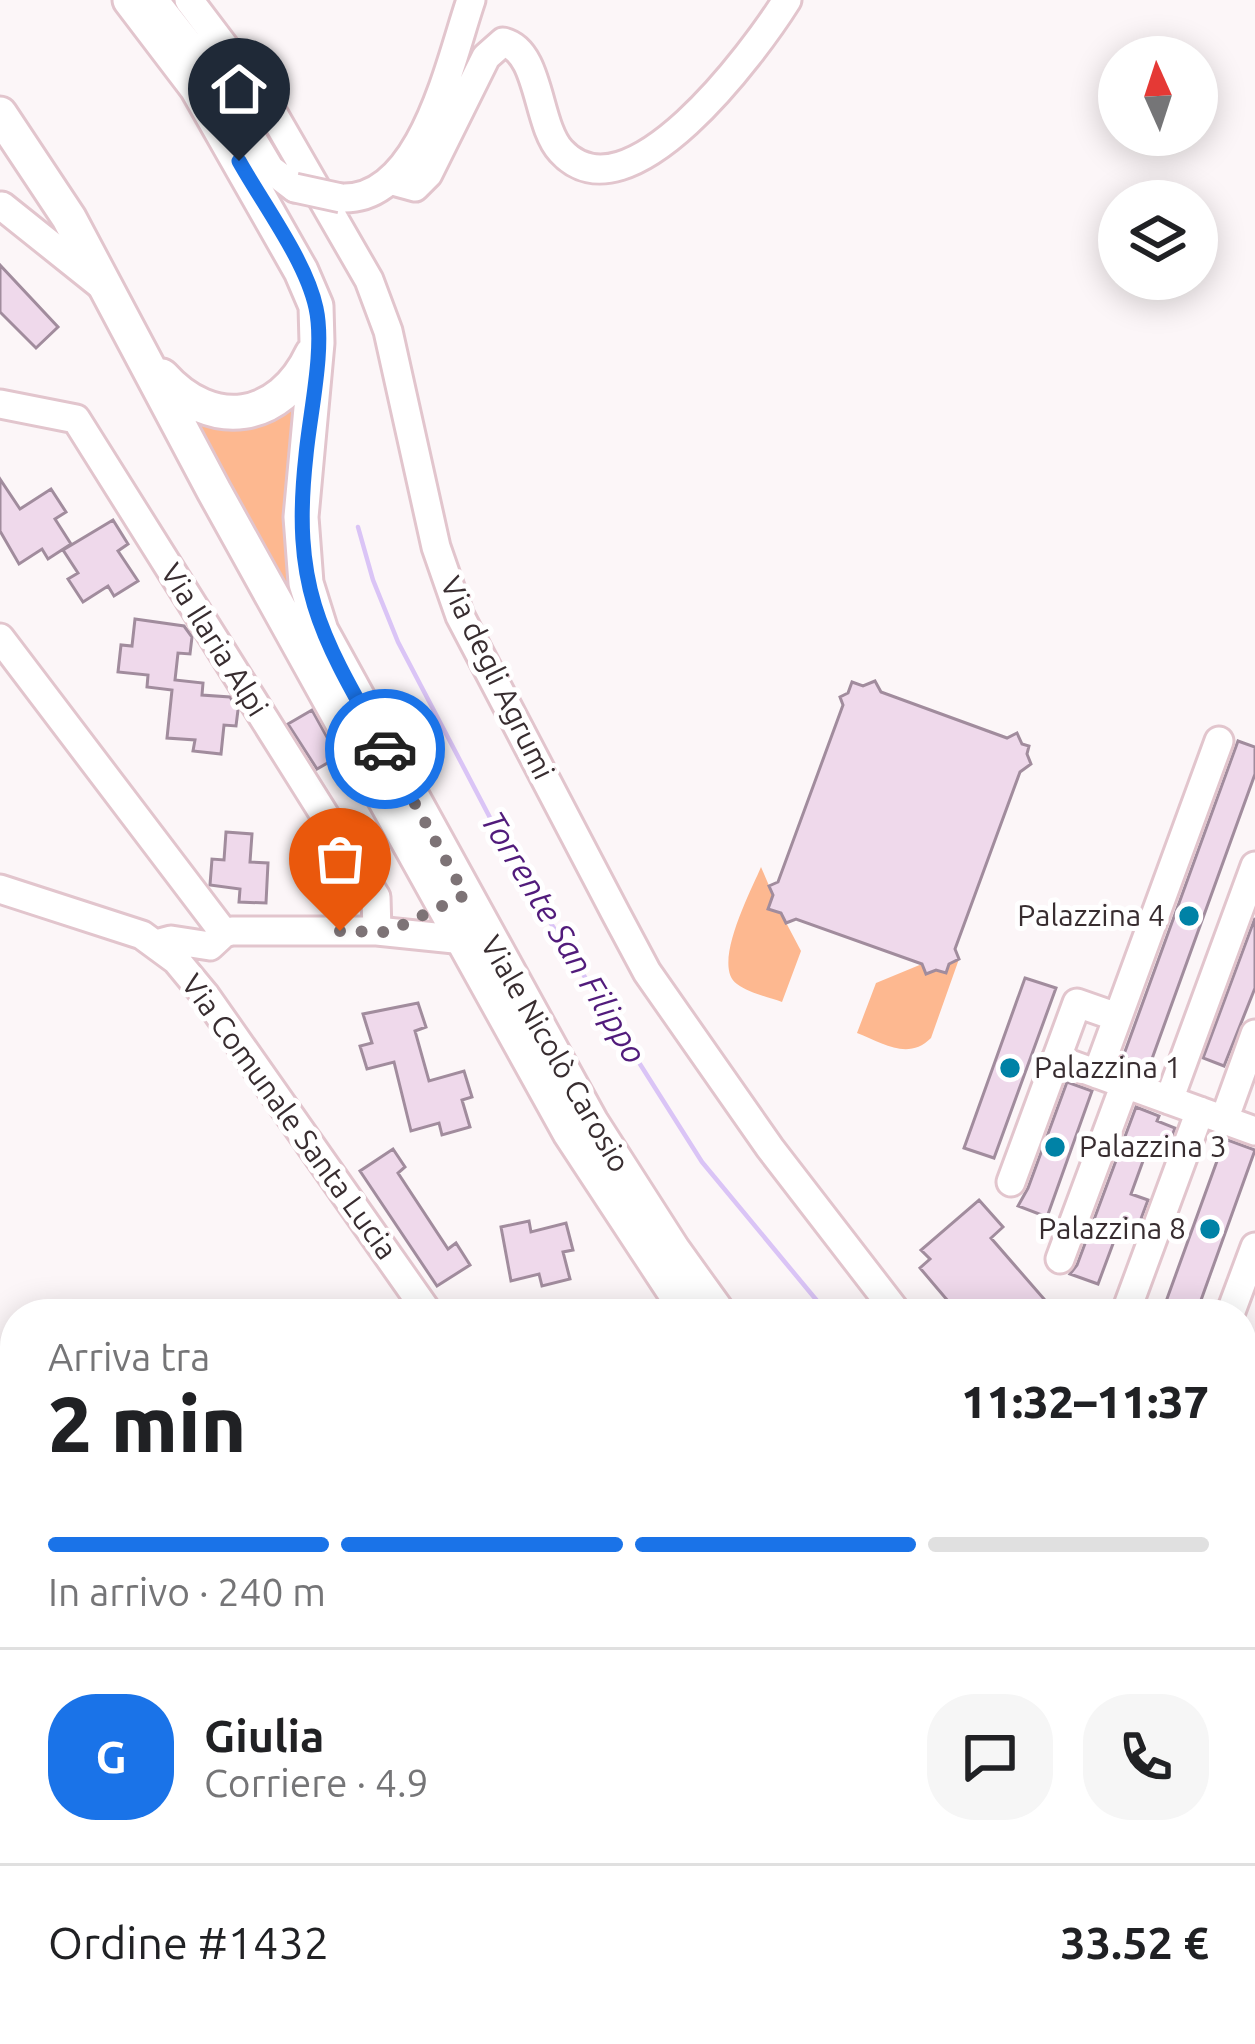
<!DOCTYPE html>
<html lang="it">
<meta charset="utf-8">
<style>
:root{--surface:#fff;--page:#f6f6f6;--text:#202124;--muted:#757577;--line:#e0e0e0;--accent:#1a73e8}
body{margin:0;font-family:Ubuntu,sans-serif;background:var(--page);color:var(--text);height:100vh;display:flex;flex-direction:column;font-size:45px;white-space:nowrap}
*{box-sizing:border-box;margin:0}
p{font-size:39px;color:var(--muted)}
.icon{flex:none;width:66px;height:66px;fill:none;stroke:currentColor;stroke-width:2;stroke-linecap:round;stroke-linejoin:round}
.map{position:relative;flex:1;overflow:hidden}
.panel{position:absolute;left:0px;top:1299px;width:1257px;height:747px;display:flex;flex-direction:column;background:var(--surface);border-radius:48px 48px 0 0;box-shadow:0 6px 30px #0003}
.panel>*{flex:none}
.needle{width:78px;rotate:357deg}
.controls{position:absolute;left:1098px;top:36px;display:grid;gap:24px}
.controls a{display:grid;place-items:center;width:120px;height:120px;border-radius:50%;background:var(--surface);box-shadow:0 6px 30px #0003;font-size:60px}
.pin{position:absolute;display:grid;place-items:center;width:102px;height:102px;color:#fff;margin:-123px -51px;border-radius:50% 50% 50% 0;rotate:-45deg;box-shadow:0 0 12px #0007}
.pin .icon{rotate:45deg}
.courier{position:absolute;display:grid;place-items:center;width:120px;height:120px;margin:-60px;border:9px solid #1a73e8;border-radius:50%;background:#fff;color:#222;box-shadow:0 3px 15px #0007}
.summary em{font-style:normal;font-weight:800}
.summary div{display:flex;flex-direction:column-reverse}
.summary{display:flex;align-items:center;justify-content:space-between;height:204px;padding:0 48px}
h1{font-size:78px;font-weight:800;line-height:90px}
.bar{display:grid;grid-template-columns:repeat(4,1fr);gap:18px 12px;align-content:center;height:144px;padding:0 48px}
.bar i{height:15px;border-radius:9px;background:var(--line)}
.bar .current{background:var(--accent)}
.bar p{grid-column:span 4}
.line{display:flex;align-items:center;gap:30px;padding:0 48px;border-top:3px solid var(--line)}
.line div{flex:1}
.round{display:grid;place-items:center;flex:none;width:126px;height:126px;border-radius:48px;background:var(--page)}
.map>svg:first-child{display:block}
.green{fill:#fdb890}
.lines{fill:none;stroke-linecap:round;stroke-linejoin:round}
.stream{stroke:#dac4f6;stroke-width:4.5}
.building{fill:#efd9eb;stroke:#a18c9d;stroke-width:3}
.minor-casing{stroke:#e2c5cd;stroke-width:33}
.major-casing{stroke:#e2c5cd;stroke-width:39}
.minor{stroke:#fff;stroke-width:27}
.major{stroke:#fff;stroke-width:33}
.minor-bridge-casing{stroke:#e2c5cd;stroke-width:33;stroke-linecap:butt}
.minor-bridge{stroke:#fff;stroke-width:27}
.done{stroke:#7d7376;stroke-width:12;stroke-dasharray:0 21.6}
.route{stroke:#1a73e8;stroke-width:15}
.poi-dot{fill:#0082a6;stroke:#fff;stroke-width:4.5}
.labels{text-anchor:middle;stroke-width:10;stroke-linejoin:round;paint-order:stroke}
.street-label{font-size:30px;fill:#382d30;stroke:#fff}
.poi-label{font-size:30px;fill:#382d30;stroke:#fff;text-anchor:end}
.water-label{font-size:33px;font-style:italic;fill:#511b7b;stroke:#fff}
</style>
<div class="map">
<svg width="1255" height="2044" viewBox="0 0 1255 2044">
<rect width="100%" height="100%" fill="#fcf6f8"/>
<path class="green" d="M300,397l4,235 -111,-216z
M761,867l12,28 -4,14 12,4 20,38 -19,51c-14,-5 -33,-9 -45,-18 -26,-18 14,-93 24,-117z
M959,959l-28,79c-23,23 -48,5 -74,-5l19,-50 46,-19 4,10 10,-4 10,3 3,-9z"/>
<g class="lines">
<path class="stream" d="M358,527l15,53 25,62 121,231 183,289 126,152
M1242,1826l13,18"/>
</g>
<path class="building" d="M0,265l58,62 -22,21 -36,-36z
M0,479l20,30 31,-20 15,23 -11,7 16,25 -23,15 -6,-10 -23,15 -19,-33z
M113,520l15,24 -10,7 20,30 -24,15 -6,-10 -25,16 -15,-23 10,-6 -15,-23z
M135,619l49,7 8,11 -2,17 -12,-1 -3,27 28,3 -1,12 28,2 8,13 -2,16 -12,-1 -3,29 -28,-3 2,-11 -28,-2 5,-48 -25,-3 1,-12 -30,-3 3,-27 11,1z
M875,681l6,11 126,46 10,-5 5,11 7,2 -2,8 4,10 -11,8 -65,177 4,10 -10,5 -3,9 -10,-3 -10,4 -4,-10 -126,-45 -10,4 -5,-10 -13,-4 5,-14 -4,-9 9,-4 65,-177 -3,-8 8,-4 4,-11 11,4z
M312,710l26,47 -21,12 -29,-45z
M1238,741l17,6v27l-106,293 -26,-10z
M226,832l26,2 -2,28 18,1 -2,40 -27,-1 1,-13 -30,-4 2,-26 12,1z
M1255,918v70l-31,78 -21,-8z
M1025,978l31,10 -62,170 -30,-10z
M418,1003l8,24 -11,4 14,50 35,-10 8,26 -10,3 8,27 -28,8 -3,-12 -28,8 -17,-69 -27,7 -7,-23 12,-3 -9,-29z
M1067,1082l25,9 -45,126 -29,-11 10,-18z
M1136,1107l23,9 -2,5 18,7 -11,28 -17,-6 -16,44 17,6 -9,24 -16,-7 -25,67 -28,-10 7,-9z
M1225,1139l30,11 -59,164h-12l-20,-7z
M393,1149l12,18 -7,6 50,76 8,-6 14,22 -33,21 -77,-115z
M979,1200l24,27 -12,11 66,76h-98l-39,-46 10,-9 -9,-9z
M529,1221l2,11 35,-9 7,27 -10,2 7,27 -28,7 -3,-12 -28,7 -10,-54z
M1253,1385l2,85 -11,31 -2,-85z
M870,2031h46l4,13h-81l-1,-4z"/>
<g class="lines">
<g class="minor-casing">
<path id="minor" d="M154,0l65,83 51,86 25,19
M189,0l78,103 102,177 19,51 48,216 24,69 156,298 31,58 123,176 128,166
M393,181l22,6 13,-13 58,-117 17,-15c38,9 33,82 58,109 67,74 194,-100 226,-151
M341,198c81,4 109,-137 130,-198
M2,206l100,80
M0,404l76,15 300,478 1,34
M0,638l224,295
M0,889l142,46 34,25 29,35 224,319
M156,944l15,-4 39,6 14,-13 8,-2h145l87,9
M1056,1059l199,72
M1097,1074l122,-333
M1169,1100l86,-234
M1224,1120l31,-86
M1011,1182l66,-179 40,14
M1060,1259l65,-175
M1125,1314l75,-203
M1230,1314l25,-67
M1242,1705l13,20
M942,2031l3,13"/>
</g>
<g class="major-casing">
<path id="major" d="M130,0l67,88 104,183 15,35 1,37 -16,174 5,66 15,48 270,491 82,128 46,64
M0,114l69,104 145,273 356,642 119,181
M162,376c50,56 118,46 150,-22
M1242,1900l13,15
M1242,1935l13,14"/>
</g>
<use href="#minor" class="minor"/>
<use href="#major" class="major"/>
<g class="minor-bridge-casing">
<path id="minor-bridge" d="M295,188l46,10"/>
</g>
<use href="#minor-bridge" class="minor-bridge"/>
</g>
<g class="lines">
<path class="done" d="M340,931l48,1 77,-37 -80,-146"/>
<path class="route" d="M239,161c24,43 67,100 77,147 9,41 -6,104 -10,147 -15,134 15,181 79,294"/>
</g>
<g class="poi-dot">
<circle cx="1189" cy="916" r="12"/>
<circle cx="1010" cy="1068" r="12"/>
<circle cx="1055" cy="1147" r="12"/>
<circle cx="1210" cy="1229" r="12"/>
</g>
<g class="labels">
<g class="street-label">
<text transform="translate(214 640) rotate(58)" y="10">Via Ilaria Alpi</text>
<text transform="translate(497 678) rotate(64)" y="10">Via degli Agrumi</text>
<text transform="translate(555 1054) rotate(60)" y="10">Viale Nicolò Carosio</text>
<text transform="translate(289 1117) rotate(54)" y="10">Via Comunale Santa Lucia</text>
</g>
<g class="poi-label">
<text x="1165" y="926">Palazzina 4</text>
<text x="1034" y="1078" text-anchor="start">Palazzina 1</text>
<text x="1079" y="1157" text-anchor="start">Palazzina 3</text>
<text x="1186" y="1239">Palazzina 8</text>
</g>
<g class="water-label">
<text transform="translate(564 937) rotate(59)" y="12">Torrente San Filippo</text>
</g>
</g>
</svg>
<div class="controls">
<a><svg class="needle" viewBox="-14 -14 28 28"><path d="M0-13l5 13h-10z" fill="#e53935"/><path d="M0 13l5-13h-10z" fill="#757577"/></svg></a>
<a><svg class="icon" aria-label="layers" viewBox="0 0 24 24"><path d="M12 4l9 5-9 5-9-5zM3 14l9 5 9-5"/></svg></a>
</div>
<div class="pin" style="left:340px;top:931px;background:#ea580c"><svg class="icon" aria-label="bag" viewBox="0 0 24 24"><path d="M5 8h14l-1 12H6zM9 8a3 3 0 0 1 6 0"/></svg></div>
<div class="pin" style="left:239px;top:161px;background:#1f2937"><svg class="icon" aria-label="home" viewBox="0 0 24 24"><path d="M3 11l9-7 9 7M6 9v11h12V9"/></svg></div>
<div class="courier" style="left:385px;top:749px"><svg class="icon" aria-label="car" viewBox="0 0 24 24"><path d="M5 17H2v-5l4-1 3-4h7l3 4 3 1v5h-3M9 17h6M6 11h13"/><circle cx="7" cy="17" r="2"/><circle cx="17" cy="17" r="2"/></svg></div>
<section class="panel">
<div class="summary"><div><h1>2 min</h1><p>Arriva tra</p></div><em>11:32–11:37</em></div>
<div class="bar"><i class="current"></i><i class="current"></i><i class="current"></i><i></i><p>In arrivo · 240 m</p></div>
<div class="line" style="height:216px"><b class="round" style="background:var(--accent);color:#fff">G</b><div><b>Giulia</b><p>Corriere · 4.9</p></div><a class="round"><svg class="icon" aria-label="chat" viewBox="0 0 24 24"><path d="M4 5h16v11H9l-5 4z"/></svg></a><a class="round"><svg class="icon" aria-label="phone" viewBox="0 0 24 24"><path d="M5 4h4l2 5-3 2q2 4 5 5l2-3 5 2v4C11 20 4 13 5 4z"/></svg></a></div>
<div class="line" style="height:156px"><div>Ordine #1432</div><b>33.52 €</b></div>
</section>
</div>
